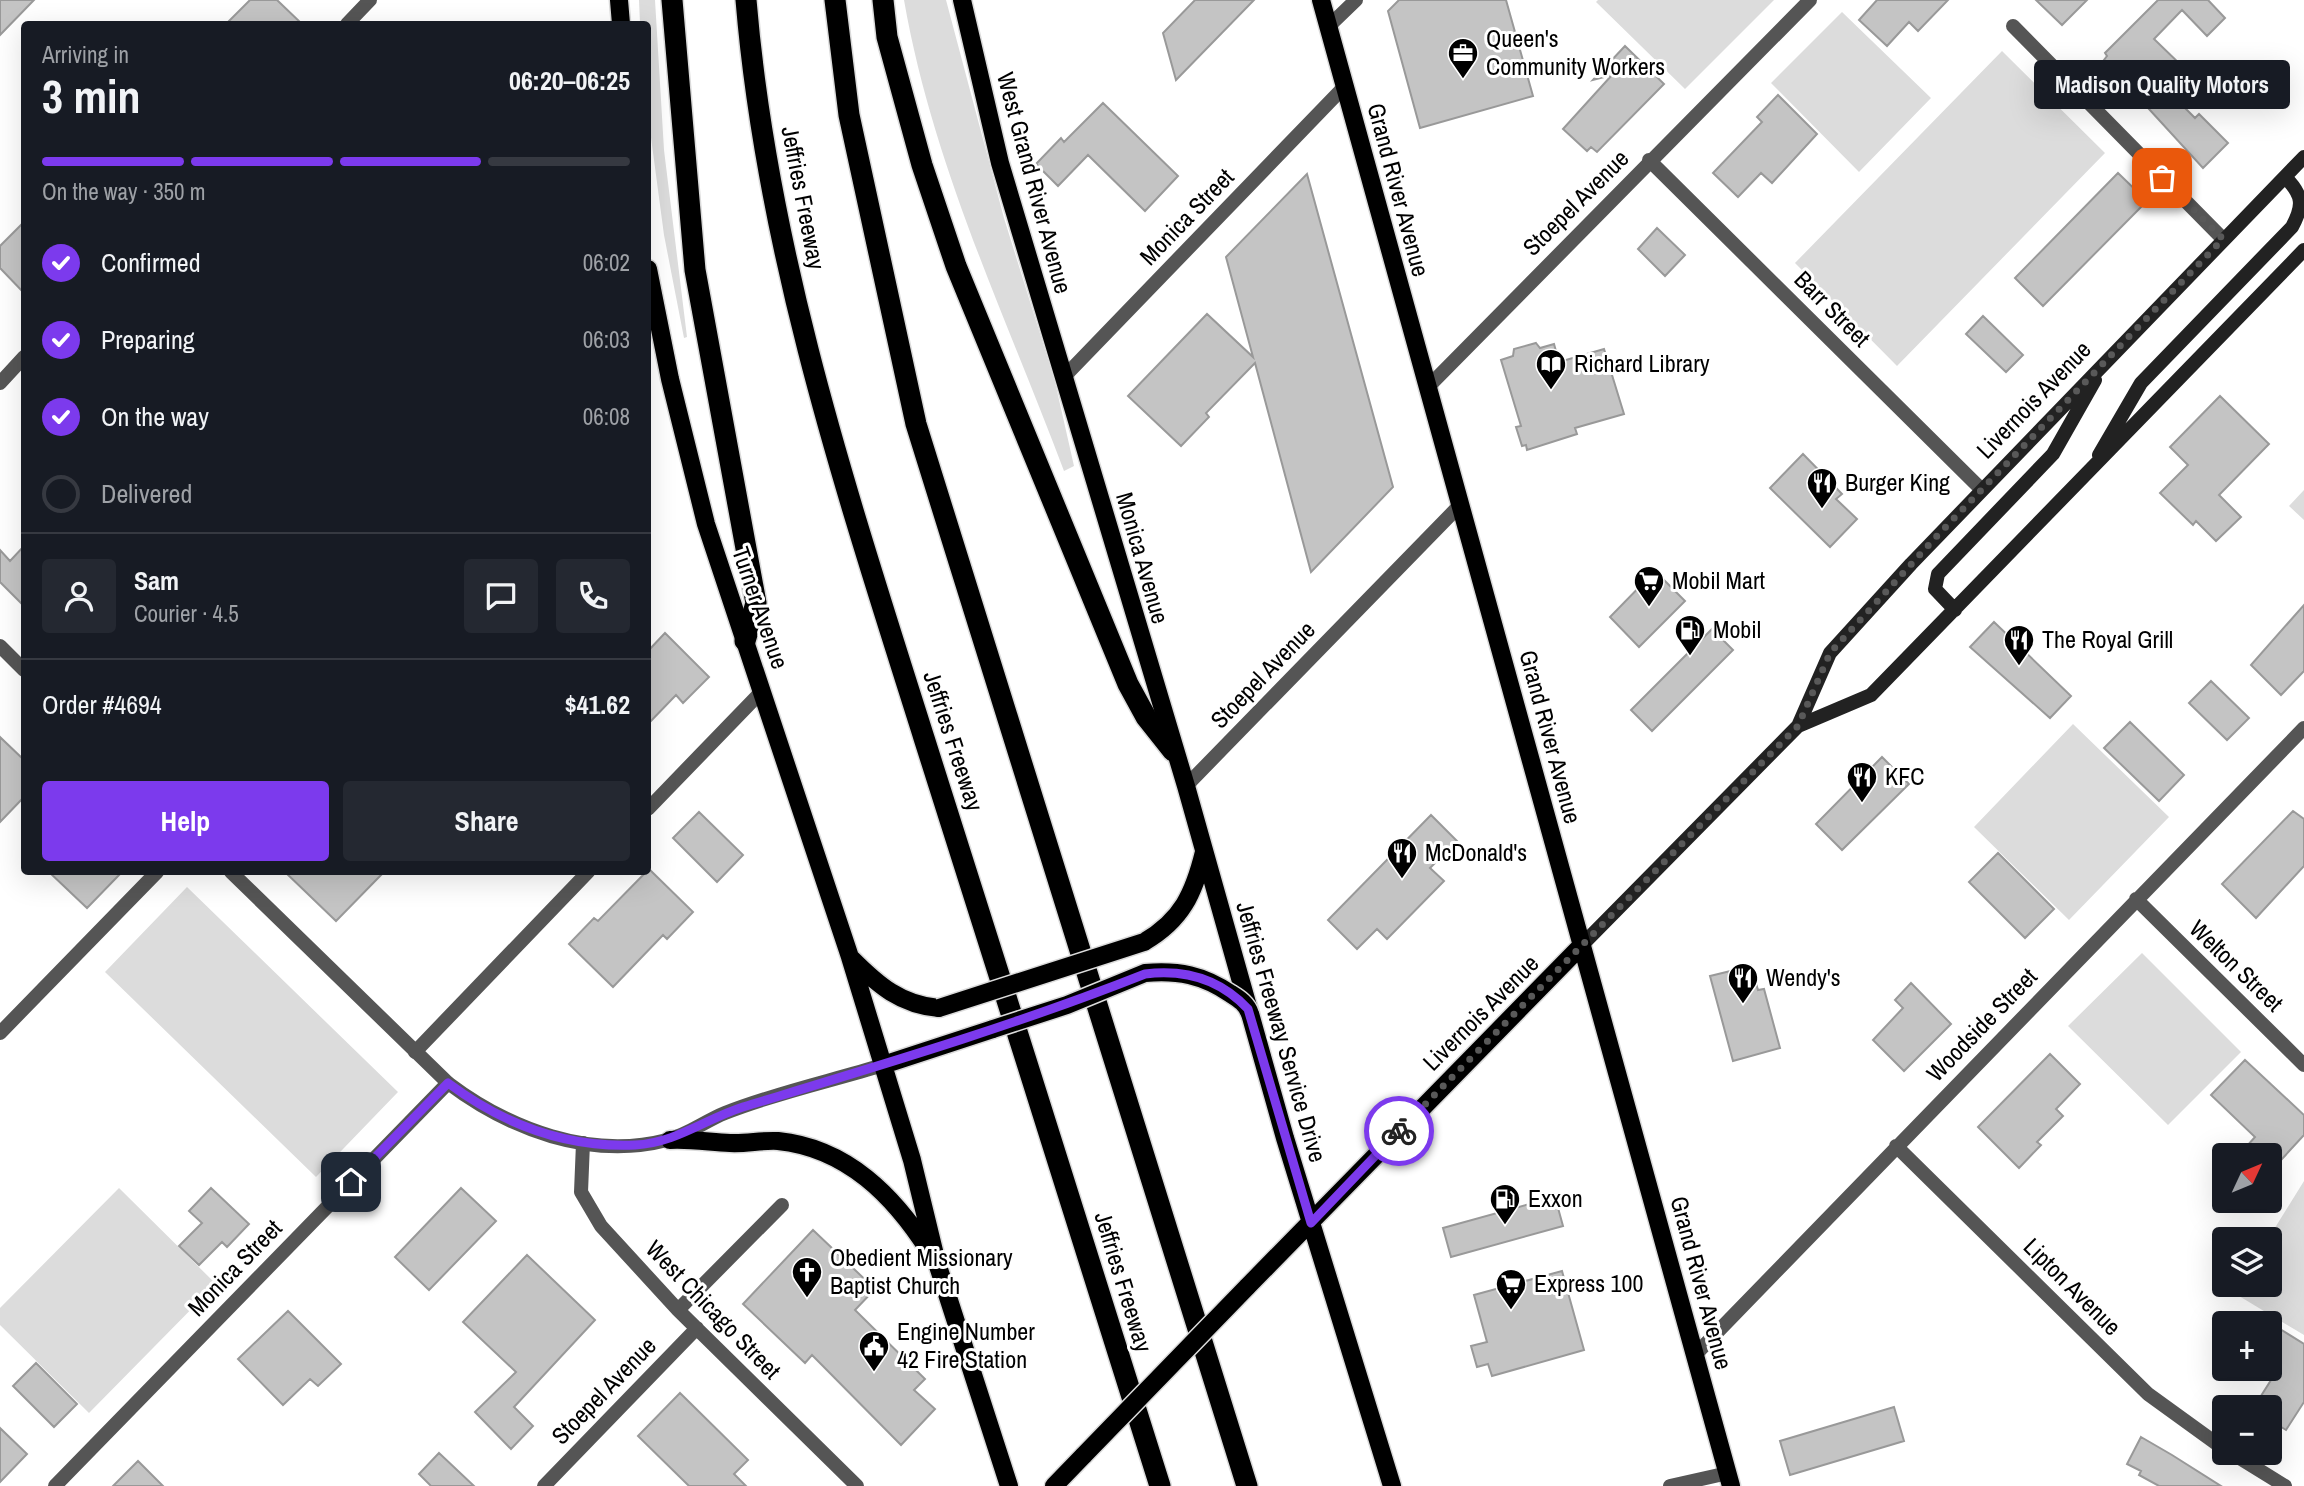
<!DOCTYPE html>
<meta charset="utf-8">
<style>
:root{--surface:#171b24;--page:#242831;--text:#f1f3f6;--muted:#9ea1a6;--line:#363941;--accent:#7c3aed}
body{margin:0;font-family:"Archivo Narrow",sans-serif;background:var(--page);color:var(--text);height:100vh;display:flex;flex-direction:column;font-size:26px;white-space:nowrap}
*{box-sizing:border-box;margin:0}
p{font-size:23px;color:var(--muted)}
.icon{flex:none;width:38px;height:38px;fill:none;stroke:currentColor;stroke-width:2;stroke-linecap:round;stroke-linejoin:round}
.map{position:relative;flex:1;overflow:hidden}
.drawer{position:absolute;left:21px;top:21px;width:630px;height:854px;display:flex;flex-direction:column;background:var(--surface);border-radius:7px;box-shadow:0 7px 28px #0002}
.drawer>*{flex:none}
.needle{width:46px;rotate:46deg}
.fabs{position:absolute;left:2212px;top:1143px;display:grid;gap:14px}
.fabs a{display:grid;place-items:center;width:70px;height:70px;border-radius:7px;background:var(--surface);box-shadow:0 7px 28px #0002;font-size:35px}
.pin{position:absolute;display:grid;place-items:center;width:60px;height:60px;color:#fff;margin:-30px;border-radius:14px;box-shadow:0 4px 10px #0006}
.courier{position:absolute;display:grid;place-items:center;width:70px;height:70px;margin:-35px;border:5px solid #7c3aed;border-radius:50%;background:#fff;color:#222;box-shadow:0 2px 9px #0007}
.bubble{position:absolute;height:49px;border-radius:7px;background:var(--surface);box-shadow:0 7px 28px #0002;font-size:23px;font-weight:700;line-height:49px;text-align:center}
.headline em{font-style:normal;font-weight:700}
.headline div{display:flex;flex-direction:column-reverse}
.headline{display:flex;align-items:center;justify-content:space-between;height:119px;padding:0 21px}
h1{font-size:46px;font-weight:700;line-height:52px}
.bar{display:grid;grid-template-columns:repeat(4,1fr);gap:10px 7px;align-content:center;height:84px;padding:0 21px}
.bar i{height:9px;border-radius:5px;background:var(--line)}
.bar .selected{background:var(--accent)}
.bar p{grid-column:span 4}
.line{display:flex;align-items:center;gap:18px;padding:0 21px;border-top:2px solid var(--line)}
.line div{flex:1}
.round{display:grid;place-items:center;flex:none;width:74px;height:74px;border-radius:7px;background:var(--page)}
ol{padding:0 21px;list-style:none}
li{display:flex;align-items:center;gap:21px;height:77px}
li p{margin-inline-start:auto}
li .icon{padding:7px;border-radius:50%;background:var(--accent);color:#fff;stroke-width:4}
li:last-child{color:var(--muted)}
li i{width:38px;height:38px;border:4px solid var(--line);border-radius:50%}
.cta{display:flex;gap:14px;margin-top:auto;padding:14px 21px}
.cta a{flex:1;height:80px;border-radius:7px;background:var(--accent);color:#fff;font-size:28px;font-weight:700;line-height:80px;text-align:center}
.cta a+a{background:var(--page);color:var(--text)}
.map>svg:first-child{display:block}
.green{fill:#dcdcdc}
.building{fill:#c4c4c4;stroke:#999;stroke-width:2}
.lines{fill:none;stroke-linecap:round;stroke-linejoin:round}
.primary-casing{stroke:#dbdbdb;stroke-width:21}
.motorway-casing{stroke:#dbdbdb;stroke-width:24}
.minor{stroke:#555;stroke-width:14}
.tertiary{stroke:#555;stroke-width:14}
.secondary{stroke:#222;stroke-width:14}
.primary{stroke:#000;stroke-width:18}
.motorway{stroke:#000;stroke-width:21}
.primary-bridge-casing{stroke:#dbdbdb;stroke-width:21;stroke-linecap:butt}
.primary-bridge{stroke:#000;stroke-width:18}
.done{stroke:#595959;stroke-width:7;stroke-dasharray:0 12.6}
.route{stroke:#7c3aed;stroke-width:9}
.labels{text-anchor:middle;stroke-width:6;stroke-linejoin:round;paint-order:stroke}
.poi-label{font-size:24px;fill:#000;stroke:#fff;text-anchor:start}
.street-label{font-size:24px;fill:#000;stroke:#fff}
</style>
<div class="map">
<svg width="2304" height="1486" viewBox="0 0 2304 1486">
<rect width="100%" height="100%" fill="#fff"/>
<path class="green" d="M639,0h16l9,150 23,187 -3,1 -20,-103 -16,-120v-91h-8z
M904,0h42l58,218 51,164 19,84 -10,5c-59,-157 -131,-305 -160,-471z
M1598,0h176l-89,89 -89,-87z
M1842,12l89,86 -72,74 -88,-89z
M2002,51l103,102 -208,213 -102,-103z
M2304,490v30l-15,-14z
M2073,724l96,93 -100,103 -95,-93z
M187,887l211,205 -82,85 -211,-205z
M2142,953l99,99 -73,73 -100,-99z
M2304,1181v154l-70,-42 5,-8 31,-1 -2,-45z
M119,1188l97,96 -127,129 -89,-88v-17z"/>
<path class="building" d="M0,0h34l-34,35z
M250,0h27l25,24h-76z
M1195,0h59l-78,80 -13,-47z
M1399,0h107l27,96 -113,32 -32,-117z
M1877,0h71l-30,31 -9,-9 -22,24 -28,-26z
M2036,0h51l-25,25z
M2158,0h50l17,18 -18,18 -25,-26 -28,29 29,28 -19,20 31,31 4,-4 29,29 -25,25 -99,-108 3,-4 -2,-3z
M1625,46l39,38 -67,68 -6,-5 -4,4 -24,-22 49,-54 -19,5z
M1778,95l39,39 -45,49 -11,-10 -23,24 -25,-24 49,-51 -5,-5z
M1103,103l75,73 -33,35 -57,-56 -30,31 -22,-22 25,-26 3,4z
M2118,173l29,28 -104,105 -28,-28z
M1307,174l86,313 -82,85 -56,-209 -49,50 3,4 -28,29 -53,-50 79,-82 46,43 -27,-100z
M24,222v71l-24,-25v-22z
M1657,228l28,27 -20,21 -27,-27z
M1983,316l40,39 -17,17 -40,-38z
M1536,343l4,5 14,-4 5,18 45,-13 20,65 -49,14 2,6 -50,16 -1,-5 -4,1 -6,-19 5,-1 -20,-66 12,-4 1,-7z
M2220,396l49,48 -50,51 22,22 -25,24 -20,-20 -3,4 -33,-32 28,-28 -18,-18z
M1803,454l39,40 -6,5 21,20 -27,28 -60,-59z
M24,546v60l-24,-24v-32l10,11z
M1655,571l30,30 -46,46 -29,-30z
M2304,605v66l-23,24 -30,-30z
M1994,622l77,74 -21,22 -80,-71z
M1712,629l21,21 -81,81 -21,-21z
M665,633l44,44 -26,26 -7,-8 -28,29v-73z
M2211,681l38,37 -22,22 -38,-37z
M2130,722l54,53 -25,26 -55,-53z
M0,737l24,23v37l-24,25z
M1882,757l27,27 -67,66 -26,-26z
M2293,811l11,8v47l-48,52 -34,-34z
M699,812l44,43 -26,27 -44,-44z
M1431,815l26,26 -27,27 14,13 -57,58 -10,-10 -20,20 -29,-29z
M1998,853l56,56 -29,29 -56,-56z
M649,869l44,43 -26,27 -4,-4 -50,52 -44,-43 25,-26 4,3z
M49,872h73l-35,36z
M285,872h99l-48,49z
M1751,966l7,24 6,-1 16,59 -47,13 -23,-85z
M1911,983l40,41 -47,47 -31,-31 30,-32 -8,-8z
M2050,1054l30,30 -24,25 7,7 -26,26 4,3 -22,23 -41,-41z
M2245,1060l59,55v20l-34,37v-17h-31l16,-18 -44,-42z
M211,1188l38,36 -22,23 -5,-5 -23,23 -20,-19 23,-23 -13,-12z
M461,1188l35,33 -67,69 -34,-33z
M1555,1197l8,29 -112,31 -8,-29z
M813,1230l62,59 -20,21 70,69 -11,11 21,19 -34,36 -89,-90 -7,8 -62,-59z
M527,1255l68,65 -81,87 19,19 -22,23 -36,-37 41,-40 -53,-50z
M1562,1271l22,79 -92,26 -4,-12 -11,3 -6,-21 16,-4 -13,-47z
M288,1311l53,53 -23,22 -8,-7 -27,26 -45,-46z
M2280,1329l24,15v58l-18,28 -16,-10v-13h-16l24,-38 -8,-5v-19z
M36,1363l41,41 -23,23 -41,-41z
M680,1393l68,67 -14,14 12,12h-57l-51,-50z
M1894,1407l10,34 -114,34 -10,-34z
M0,1428l27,26 -27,28z
M2141,1437l31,18 49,31h-62l-20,-11 2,-4 -14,-7z
M439,1453l35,33h-43l-12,-12z
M138,1461l25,25h-50z"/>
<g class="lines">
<g class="primary-casing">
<path id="primary" d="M619,0l2,24
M962,0l38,163 186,623 99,352 107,348
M1321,0l410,1486
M648,269l22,110 36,145 144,433 62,203 25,103 72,223
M1144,942c38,-22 50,-49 60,-90
M852,959c26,26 49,46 87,49
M883,1065l110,-36
M670,1140c21,-1 39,2 60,3 16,1 32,-3 48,-2 69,7 116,55 151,110
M1247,1287l335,-342
M1054,1486l30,-31"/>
</g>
<g class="motorway-casing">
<path id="motorway" d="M672,0l23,270 61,333 -11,38
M746,0c21,254 102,497 178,738 79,249 158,499 236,748
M835,0l14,115 67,309 331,1062
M883,0l4,37 35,128 34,101 172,418 18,33 27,34"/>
</g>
<path class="minor" d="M347,24l23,-24
M1329,26l27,-26
M2013,26l210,213
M1649,160l332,329
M1063,378l281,-291
M0,383l24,-26
M1427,388l383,-388
M1186,786l274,-281
M648,809l114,-118
M2136,899l168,166
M0,1033l157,-161
M415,1052l173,-180
M583,1143l-2,49 20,34 77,84 179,176
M1896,1146l252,248 76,55
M678,1310l104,-105
M1695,1355l609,-627
M2230,1452l55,34
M55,1486l393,-403
M544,1486l153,-158
M1670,1486l58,-13"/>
<path class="tertiary" d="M0,646l24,24
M231,872l217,211c61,46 142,77 219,57 21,-5 38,-19 58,-27 50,-20 106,-32 158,-48"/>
<path class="secondary" d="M2099,455l42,-72 151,-156c12,-22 11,-32 -7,-50
M1955,610l-20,-21 3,-15 115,-120 42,-74
M1798,726l73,-31 433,-445
M1582,945l216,-219 32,-73 81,-89 393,-407"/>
<use href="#primary" class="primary"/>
<use href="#motorway" class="motorway"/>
<g class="primary-bridge-casing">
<path id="primary-bridge" d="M939,1008l205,-66
M993,1029l74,-24 78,-32c33,-3 58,2 86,21 8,5 16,10 19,20
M1084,1455l163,-168"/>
</g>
<use href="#primary-bridge" class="primary-bridge"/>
</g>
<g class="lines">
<path class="done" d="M1399,1131l399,-405 32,-73 106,-116 287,-298 -61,-61"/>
<path class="route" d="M351,1182l97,-99c55,41 118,65 187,62 41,-2 70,-26 108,-38 135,-41 271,-81 402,-133 40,-5 75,5 103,35l63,214 88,-92"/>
</g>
<defs>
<g id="office-pin" transform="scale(1.575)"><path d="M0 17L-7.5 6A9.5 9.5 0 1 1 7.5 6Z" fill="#000" stroke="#fff"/><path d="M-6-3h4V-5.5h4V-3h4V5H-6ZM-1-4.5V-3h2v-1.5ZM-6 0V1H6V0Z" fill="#fff"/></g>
<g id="library-pin" transform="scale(1.575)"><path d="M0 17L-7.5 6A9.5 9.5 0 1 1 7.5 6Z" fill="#000" stroke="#fff"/><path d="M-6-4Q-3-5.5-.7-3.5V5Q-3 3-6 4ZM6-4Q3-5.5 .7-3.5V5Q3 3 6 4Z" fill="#fff"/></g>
<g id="restaurant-pin" transform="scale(1.575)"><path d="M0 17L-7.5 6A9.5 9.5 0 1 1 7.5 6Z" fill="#000" stroke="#fff"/><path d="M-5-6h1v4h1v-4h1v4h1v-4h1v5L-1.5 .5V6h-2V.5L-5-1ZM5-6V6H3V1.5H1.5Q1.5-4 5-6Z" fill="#fff"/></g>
<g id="supermarket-pin" transform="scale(1.575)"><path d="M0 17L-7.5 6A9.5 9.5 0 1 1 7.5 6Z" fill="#000" stroke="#fff"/><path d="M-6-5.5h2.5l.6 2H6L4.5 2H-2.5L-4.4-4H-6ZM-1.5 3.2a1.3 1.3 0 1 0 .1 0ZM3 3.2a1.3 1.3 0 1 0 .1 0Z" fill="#fff"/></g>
<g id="fuel-pin" transform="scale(1.575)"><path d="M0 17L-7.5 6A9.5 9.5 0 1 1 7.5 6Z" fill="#000" stroke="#fff"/><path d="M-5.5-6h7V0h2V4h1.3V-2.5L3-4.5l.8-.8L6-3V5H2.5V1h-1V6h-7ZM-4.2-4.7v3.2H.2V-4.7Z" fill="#fff"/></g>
<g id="church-pin" transform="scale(1.575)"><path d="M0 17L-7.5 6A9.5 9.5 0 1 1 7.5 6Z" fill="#000" stroke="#fff"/><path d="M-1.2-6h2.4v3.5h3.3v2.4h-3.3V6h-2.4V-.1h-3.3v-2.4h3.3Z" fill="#fff"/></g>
<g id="civic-pin" transform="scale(1.575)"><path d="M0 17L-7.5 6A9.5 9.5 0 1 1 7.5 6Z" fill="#000" stroke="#fff"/><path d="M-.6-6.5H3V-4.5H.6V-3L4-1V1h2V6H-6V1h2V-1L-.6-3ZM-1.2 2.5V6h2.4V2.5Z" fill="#fff"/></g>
</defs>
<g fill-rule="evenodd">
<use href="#office-pin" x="1463" y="53"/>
<use href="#library-pin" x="1551" y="364"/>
<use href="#restaurant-pin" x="1822" y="483"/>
<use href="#supermarket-pin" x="1649" y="581"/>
<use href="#fuel-pin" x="1690" y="630"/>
<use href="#restaurant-pin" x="2019" y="640"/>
<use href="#restaurant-pin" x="1862" y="777"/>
<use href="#restaurant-pin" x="1402" y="853"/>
<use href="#restaurant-pin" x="1743" y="978"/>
<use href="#fuel-pin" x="1505" y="1199"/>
<use href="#church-pin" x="807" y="1272"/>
<use href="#supermarket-pin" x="1511" y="1284"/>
<use href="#civic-pin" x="874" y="1346"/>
</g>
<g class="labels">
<g class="poi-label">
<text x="1486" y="47">Queen's<tspan x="1486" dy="28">Community Workers</tspan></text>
<text x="1574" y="372">Richard Library</text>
<text x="1845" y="491">Burger King</text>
<text x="1672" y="589">Mobil Mart</text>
<text x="1713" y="638">Mobil</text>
<text x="2042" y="648">The Royal Grill</text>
<text x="1885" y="785">KFC</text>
<text x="1425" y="861">McDonald's</text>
<text x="1766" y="986">Wendy's</text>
<text x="1528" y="1207">Exxon</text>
<text x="830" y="1266">Obedient Missionary<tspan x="830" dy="28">Baptist Church</tspan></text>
<text x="1534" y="1292">Express 100</text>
<text x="897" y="1340">Engine Number<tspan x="897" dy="28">42 Fire Station</tspan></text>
</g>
<g class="street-label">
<text transform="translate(1034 183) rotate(75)" y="8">West Grand River Avenue</text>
<text transform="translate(1398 190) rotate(75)" y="8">Grand River Avenue</text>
<text transform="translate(803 198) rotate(79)" y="8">Jeffries Freeway</text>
<text transform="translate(1576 203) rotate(-45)" y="8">Stoepel Avenue</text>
<text transform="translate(1187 217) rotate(-46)" y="8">Monica Street</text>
<text transform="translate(1832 309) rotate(45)" y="8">Barr Street</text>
<text transform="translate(2034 400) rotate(-46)" y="8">Livernois Avenue</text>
<text transform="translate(1142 558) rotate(74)" y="8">Monica Avenue</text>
<text transform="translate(760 608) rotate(71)" y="8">Turner Avenue</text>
<text transform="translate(1263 675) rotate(-46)" y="8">Stoepel Avenue</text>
<text transform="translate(1550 737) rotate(75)" y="8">Grand River Avenue</text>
<text transform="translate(953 741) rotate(72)" y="8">Jeffries Freeway</text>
<text transform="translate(2236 966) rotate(44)" y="8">Welton Street</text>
<text transform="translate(1481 1013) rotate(-45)" y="8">Livernois Avenue</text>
<text transform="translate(1982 1025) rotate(-46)" y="8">Woodside Street</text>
<text transform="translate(1281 1032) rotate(74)" y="8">Jeffries Freeway Service Drive</text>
<text transform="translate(235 1268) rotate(-46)" y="8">Monica Street</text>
<text transform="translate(1123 1282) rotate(73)" y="8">Jeffries Freeway</text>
<text transform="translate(1701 1283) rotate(75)" y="8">Grand River Avenue</text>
<text transform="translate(2072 1287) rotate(45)" y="8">Lipton Avenue</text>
<text transform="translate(713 1310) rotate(46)" y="8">West Chicago Street</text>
<text transform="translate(604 1391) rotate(-46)" y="8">Stoepel Avenue</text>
</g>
</g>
</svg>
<div class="fabs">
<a><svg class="needle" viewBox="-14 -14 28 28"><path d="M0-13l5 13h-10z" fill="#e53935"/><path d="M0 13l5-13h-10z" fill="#9ea1a6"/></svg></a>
<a><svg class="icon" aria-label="layers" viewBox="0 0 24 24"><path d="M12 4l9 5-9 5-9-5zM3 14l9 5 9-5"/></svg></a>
<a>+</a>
<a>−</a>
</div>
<div class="pin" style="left:2162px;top:178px;background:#ea580c"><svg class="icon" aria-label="bag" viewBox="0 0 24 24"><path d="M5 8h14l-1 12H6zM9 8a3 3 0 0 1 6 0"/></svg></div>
<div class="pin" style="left:351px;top:1182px;background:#1f2937"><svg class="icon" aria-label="home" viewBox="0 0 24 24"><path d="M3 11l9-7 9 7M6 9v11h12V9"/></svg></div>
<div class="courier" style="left:1399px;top:1131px"><svg class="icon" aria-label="bike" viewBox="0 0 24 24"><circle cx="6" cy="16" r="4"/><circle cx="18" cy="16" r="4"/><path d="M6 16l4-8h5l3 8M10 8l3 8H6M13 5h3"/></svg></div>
<div class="bubble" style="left:2034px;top:60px;width:256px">Madison Quality Motors</div>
<section class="drawer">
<div class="headline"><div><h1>3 min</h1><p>Arriving in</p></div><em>06:20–06:25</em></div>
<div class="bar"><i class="selected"></i><i class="selected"></i><i class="selected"></i><i></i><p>On the way · 350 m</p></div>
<ol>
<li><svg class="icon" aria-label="check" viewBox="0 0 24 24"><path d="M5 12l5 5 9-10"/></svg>Confirmed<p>06:02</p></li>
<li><svg class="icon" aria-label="check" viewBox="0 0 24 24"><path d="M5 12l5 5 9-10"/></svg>Preparing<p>06:03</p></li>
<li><svg class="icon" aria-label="check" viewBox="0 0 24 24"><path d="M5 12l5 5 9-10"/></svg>On the way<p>06:08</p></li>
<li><i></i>Delivered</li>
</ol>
<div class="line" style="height:126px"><a class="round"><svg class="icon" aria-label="person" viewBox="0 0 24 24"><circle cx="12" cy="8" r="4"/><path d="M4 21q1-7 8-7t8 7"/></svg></a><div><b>Sam</b><p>Courier · 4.5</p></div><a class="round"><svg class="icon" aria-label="chat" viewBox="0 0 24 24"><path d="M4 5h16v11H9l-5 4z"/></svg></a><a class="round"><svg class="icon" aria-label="phone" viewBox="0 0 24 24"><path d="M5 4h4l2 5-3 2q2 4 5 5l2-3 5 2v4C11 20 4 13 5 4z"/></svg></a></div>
<div class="line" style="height:91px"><div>Order #4694</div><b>$41.62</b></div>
<div class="cta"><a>Help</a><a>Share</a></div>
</section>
</div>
